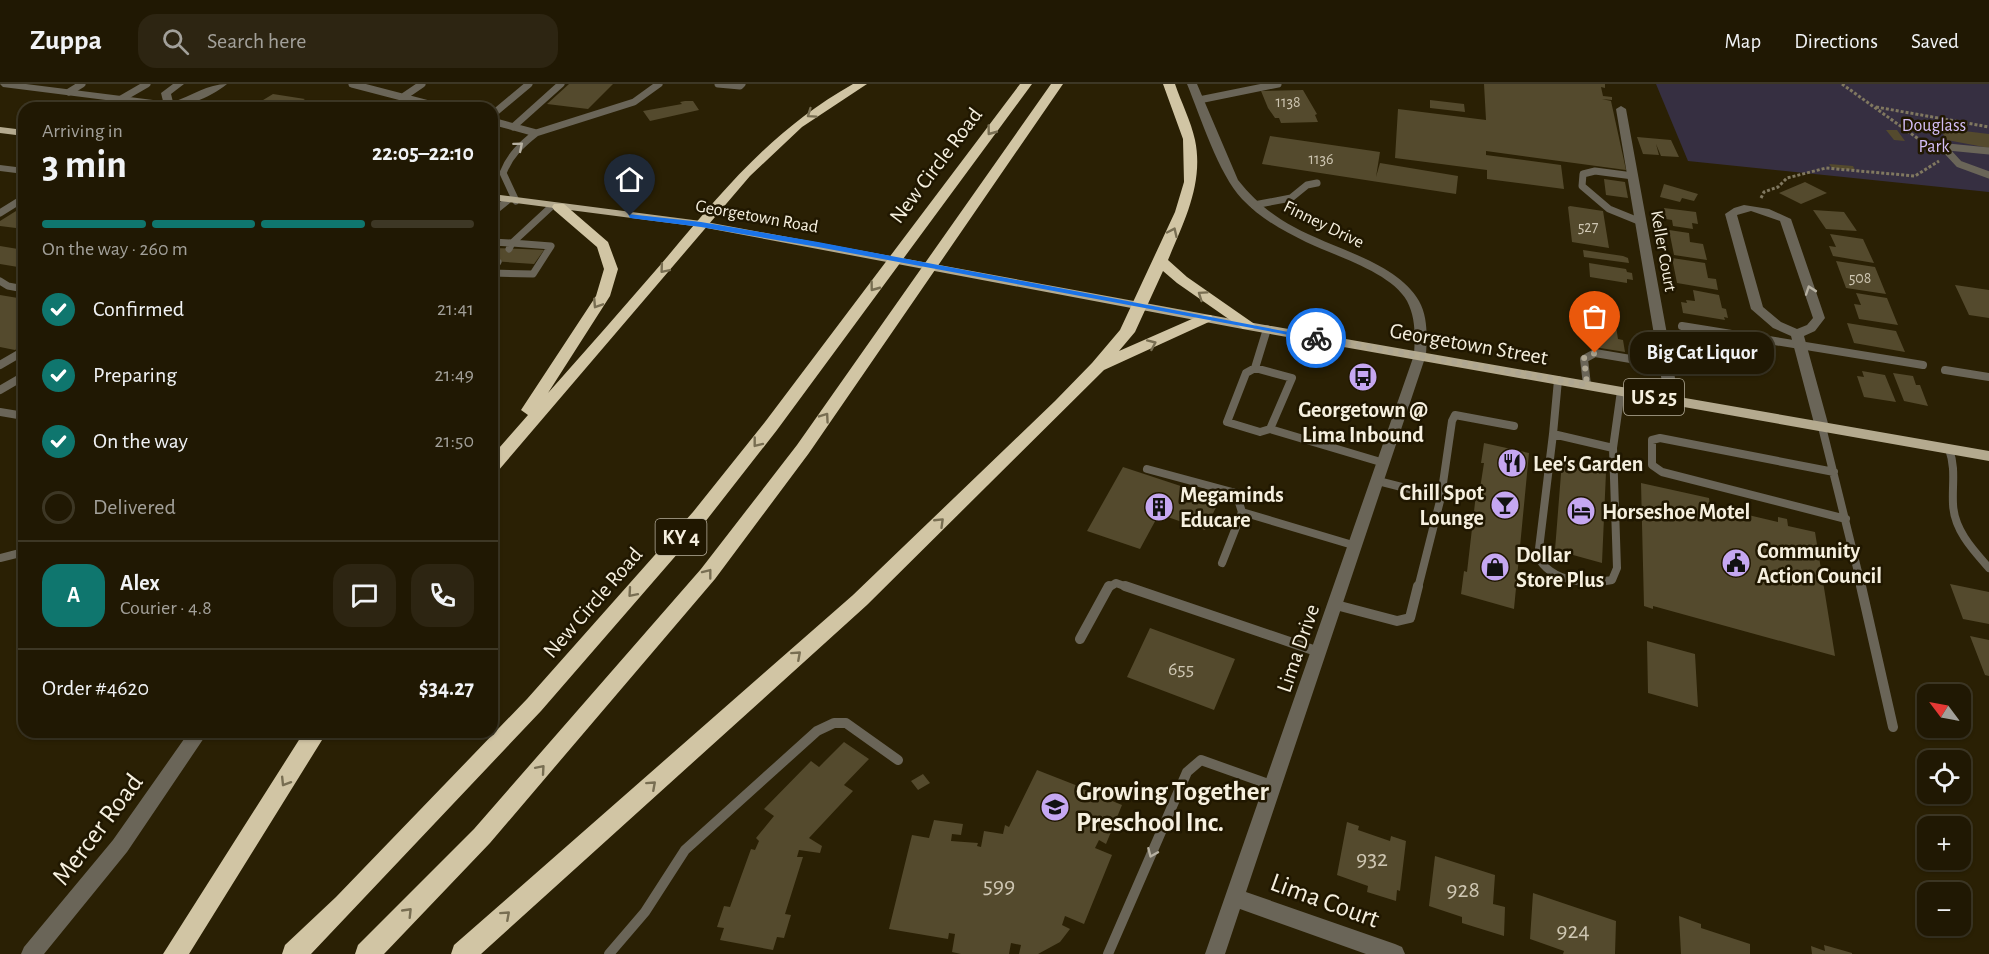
<!DOCTYPE html>
<meta charset="utf-8">
<style>
:root{--surface:#201803;--page:#2d2512;--text:#f1f3f6;--muted:#a2a09a;--line:#3d3725;--accent:#0f766e}
body{margin:0;font-family:"Alegreya Sans",sans-serif;background:var(--page);color:var(--text);height:100vh;display:flex;flex-direction:column;font-size:22px;white-space:nowrap}
*{box-sizing:border-box;margin:0}
p{font-size:20px;color:var(--muted)}
.icon{flex:none;width:33px;height:33px;fill:none;stroke:currentColor;stroke-width:2;stroke-linecap:round;stroke-linejoin:round}
.map{position:relative;flex:1;overflow:hidden}
.sheet{position:absolute;left:18px;top:18px;width:480px;height:636px;display:flex;flex-direction:column;background:var(--surface);border-radius:18px;box-shadow:0 2px 4px #0004,0 0 0 2px var(--line)}
.sheet>*{flex:none}
.needle{width:39px;rotate:302deg}
.buttons{position:absolute;left:1917px;top:600px;display:grid;gap:12px}
.buttons a{display:grid;place-items:center;width:54px;height:54px;border-radius:12px;background:var(--surface);box-shadow:0 2px 4px #0004,0 0 0 2px var(--line);font-size:30px}
.pin{position:absolute;display:grid;place-items:center;width:51px;height:51px;color:#fff;margin:-62px -26px;border-radius:50% 50% 50% 0;rotate:-45deg;box-shadow:0 0 6px #0007}
.pin .icon{rotate:45deg}
.courier{position:absolute;display:grid;place-items:center;width:60px;height:60px;margin:-30px;border:4px solid #1a73e8;border-radius:50%;background:#fff;color:#222;box-shadow:0 2px 8px #0007}
.bubble{position:absolute;height:42px;border-radius:18px;background:var(--surface);box-shadow:0 2px 4px #0004,0 0 0 2px var(--line);font-size:20px;font-weight:700;line-height:42px;text-align:center}
.head em{font-style:normal;font-weight:700}
.head div{display:flex;flex-direction:column-reverse}
.head{display:flex;align-items:center;justify-content:space-between;height:102px;padding:0 24px}
h1{font-size:39px;font-weight:700;line-height:45px}
.bar{display:grid;grid-template-columns:repeat(4,1fr);gap:9px 6px;align-content:center;height:72px;padding:0 24px}
.bar i{height:8px;border-radius:4px;background:var(--line)}
.bar .on{background:var(--accent)}
.bar p{grid-column:span 4}
.line{display:flex;align-items:center;gap:15px;padding:0 24px;border-top:2px solid var(--line)}
.line div{flex:1}
.round{display:grid;place-items:center;flex:none;width:63px;height:63px;border-radius:18px;background:var(--page)}
ol{padding:0 24px;list-style:none}
li{display:flex;align-items:center;gap:18px;height:66px}
li p{margin-inline-start:auto}
li .icon{padding:6px;border-radius:50%;background:var(--accent);color:#fff;stroke-width:4}
li:last-child{color:var(--muted)}
li i{width:33px;height:33px;border:3px solid var(--line);border-radius:50%}
header{display:flex;align-items:center;gap:36px;box-sizing:border-box;height:84px;padding:0 30px;background:var(--surface);border-bottom:2px solid var(--line)}
header strong{font-size:28px}
nav{display:flex;gap:33px;margin-inline-start:auto;font-size:21px}
.search{width:420px;height:54px;background:var(--page);display:flex;align-items:center;gap:15px;box-sizing:border-box;padding:0 21px;border-radius:18px;color:var(--muted);font-size:22px}
.map>svg:first-child{display:block}
.green{fill:#362f41}
.building{fill:#544a2d}
.lines{fill:none;stroke-linecap:round;stroke-linejoin:round}
.path{stroke:#807860;stroke-width:3;stroke-dasharray:3 2;stroke-linecap:butt}
.service-far2{stroke:#6a6558;stroke-width:7}
.service-far1{stroke:#6a6558;stroke-width:8}
.service{stroke:#6a6558;stroke-width:10}
.minor{fill:#6a6558;fill-rule:evenodd}
.tertiary{fill:#6a6558;fill-rule:evenodd}
.primary{fill:#b4aa8f;fill-rule:evenodd}
.motorway{fill:#d1c5a4;fill-rule:evenodd}
.oneway{stroke:#786e52}
.oneway2{stroke:#b7b1a2}
.route{fill:#1a73e8}
.done{stroke:#afa792;stroke-width:6;stroke-dasharray:0 10.8}
.labels{text-anchor:middle;stroke-width:5;stroke-linejoin:round;paint-order:stroke}
.far-number-label{font-size:16px;fill:#cec6b2}
.far-park-label{font-size:18px;fill:#d4bef7;stroke:#201700}
.far-street-label{font-size:18px;fill:#f6f0df;stroke:#201700}
.number-label{font-size:20px;fill:#cec6b2}
.shield{fill:#201700;stroke:#b6af9c;stroke-width:1.5}
.shield-label{font-size:21px;font-weight:bold;fill:#f6f0df}
.street-label{font-size:22px;fill:#f6f0df;stroke:#201700}
.poi-label{font-size:22px;font-weight:bold;fill:#f6f0df;stroke:#201700;text-anchor:start}
.near-number-label{font-size:24px;fill:#cec6b2}
.near-poi-label{font-size:27px;font-weight:bold;fill:#f6f0df;stroke:#201700;text-anchor:start}
.near-street-label{font-size:27px;fill:#f6f0df;stroke:#201700}
</style>
<header>
<strong>Zuppa</strong>
<div class="search"><svg class="icon" aria-label="search" viewBox="0 0 24 24"><circle cx="10" cy="10" r="6"/><path d="M15 15l6 6"/></svg>Search here</div>
<nav><a>Map</a><a>Directions</a><a>Saved</a></nav>
</header>
<div class="map">
<svg width="1989" height="870" viewBox="0 0 1989 870">
<rect width="100%" height="100%" fill="#2a2004"/>
<path class="green" d="M1656,0h333v108l-301,-31z"/>
<path class="building" d="M569,0h44l-25,25 -41,-5z
M1484,0h121v4l-4,-1 2,9 9,1v3l-10,-1 9,2 15,69 -140,-19v4l75,10 3,24 -77,-10v-9l-92,-12 3,-49 88,11z
M1303,6l14,24 -2,1 3,7 -37,1 -2,-5h-4l-7,-10 -7,-17z
M273,10l32,5 -14,9h-41z
M1430,16l34,4 1,8 -35,-4z
M685,17h8l6,9 -49,11 -7,-10 39,-7 -2,-2z
M1939,44l50,6v14l-42,-8z
M1886,46h11l8,11 -11,-1z
M1270,52l110,16 -4,25 4,-14 78,13 -2,18 -194,-30z
M1637,53l34,3 8,17 -18,-1 -5,-12 3,11 -16,-1z
M1829,80l24,2 2,4 -23,-2z
M1604,95l21,3 3,16 -22,-3z
M1805,98l22,11 -26,11 -22,-11z
M1664,100l34,10 -4,7 -12,-3 -2,4 -20,-5z
M24,122v23l-24,-3v-5z
M1570,122l33,5 6,37 -37,-6 -4,-35z
M1664,124l32,4 2,12 -6,-1 1,6 -20,-3 -1,-6 -6,-1z
M1813,126l31,2 13,19 -31,-2z
M1669,146l20,3 1,9 13,2 4,16 -33,-5z
M1830,150l33,5 11,24 -41,-7 -4,-10 7,1z
M0,162l24,4v18l-24,-4z
M492,164l31,1 21,1 -10,14 -42,-3z
M1583,166l40,6 5,2 1,5 -45,-6z
M1672,174l33,5 3,15 8,1 2,11 -41,-7z
M1836,177l39,6 11,27 -40,-6z
M1589,179l37,6 1,3 5,1 1,7 -6,-1v4l-37,-6z
M1955,201l34,5v28l-20,-3z
M1693,206l26,5 3,13 4,1 2,9 -4,-1 1,3 -42,-7 -2,-11 6,1 -1,-3 9,1z
M1856,209l31,5 11,27 -39,-6 -5,-15 7,1z
M0,211l24,4v45l-9,6 -15,-3z
M1589,226l25,4 4,25 5,1 2,12 -37,-6 -1,-11h-4l-2,-12 10,2z
M1847,239l49,8 9,21 -51,-9z
M1691,254l30,5 2,11 -9,-1 1,8 -21,-4z
M1728,261l36,10 4,13 -13,-3 1,4 -24,-4z
M1862,287l23,4 11,27 -32,-5 -7,-21 7,1z
M1893,289l20,3 3,9h4l8,21 -24,-5z
M1484,359l45,10 -15,156 -53,-15 3,-23 3,1 9,-78 3,1 5,-32h-3z
M1562,377l44,11 -4,91 -47,-13z
M1123,383l97,32 -15,31 -46,-16 -19,35 -53,-18z
M1641,399l68,15 1,8 68,16v-5l9,2 1,7 27,6 20,124 -182,-50v3l-9,-3z
M1950,500l39,8v32l-26,-5z
M1150,544l85,31 -21,51 -87,-33z
M1970,552l19,4v36l-4,-1z
M1647,557l48,13 3,53 -50,-14z
M844,658l25,17 -25,26 9,6 -44,47 13,8 -2,7 -21,-3 -2,7h6l-18,57 6,1 -7,23 -7,-1 -4,13 -53,-10 4,-12 -7,-1 7,-21 6,1 21,-58 4,1 4,-9 -3,-3 18,-22 -10,-7 47,-48 8,6z
M1037,686l41,16 2,-4 6,2 -3,5 39,16 -16,39 -7,-4 -4,8 17,7 -28,69 -19,-8 -3,9 8,4 -10,13 -22,12h-19l2,-9 -10,-2 -2,11h-48l-9,-2 3,-18 -6,-1 -1,6 -59,-10 23,-94 17,3 5,-18 29,4 -2,11 -9,-1 -1,7 27,2 -1,3 4,1 3,-16 19,3 2,-9 4,2z
M923,690l7,9 -12,7 -7,-9z
M1347,738l12,4 -1,4 32,11 1,-5 15,5 -6,50 -3,-1 -1,11 -29,-9 1,-6 -31,-11z
M1435,772l60,19 -2,29 12,3 -1,29 -42,-13v-6l-33,-11z
M1533,809l83,28 -1,33h-52l1,-3 -34,-12z
M1679,832l22,8v4l49,16v10h-69z
M1824,861l28,8v1h-40l-1,-8 14,5z"/>
<g class="lines">
<path class="path" d="M1842,0l89,64
M1876,23l113,20
M1761,114l3,-6 14,-5 9,-9 39,-10 89,8 24,-15"/>
<path class="service-far2" d="M352,0l92,24
M718,0l22,2 2,-2
M69,8l13,-8
M403,13l19,-13
M121,15l26,-15
M1199,16l79,-16
M169,21l15,3
M492,31l37,-31
M492,37l44,12
M513,43l48,-43
M1989,67l-41,-4 -2,3 13,14 30,11
M1633,92l-38,-5 -12,3 -1,12 27,23 32,13
M516,117l-13,-28c7,-18 18,-28 33,-40l98,-31 25,-18
M1254,121l37,-7 16,-13 10,-2
M0,129l24,-15
M492,129l16,-13
M492,158l20,1 40,-37
M492,187l6,-9
M492,189l41,1 18,-28 -39,-3 -3,6
M0,197l8,5 16,3"/>
<path class="service-far1" d="M1682,242l241,39
M1267,245l-12,39 37,10 -22,51 114,34
M0,281l24,-14
M1255,284l-9,5 -19,49 33,10 10,-3
M1945,286l44,7
M1558,296l-5,54 60,14 8,-57
M1587,301l-3,-26 11,-6 71,12
M0,306l24,-14
M0,328l24,4
M1822,343l40,161
M1553,350l-15,123c13,25 50,28 74,23l5,-12 -4,-120
M1949,365c7,20 3,35 4,55 1,26 20,46 36,64
M1147,385l89,24 6,19
M1834,388l-174,-34 -8,2v25l10,7 184,47
M1378,397l63,16 11,-76 3,-6 59,11
M0,474l24,-6
M1222,479l20,-51 114,34
M1108,504l8,-5 14,5
M1418,504l23,-91"/>
<path class="service" d="M1125,502l194,66
M1861,502l32,141
M1336,521l61,16 13,-3 8,-32
M1080,555l29,-53
M609,870l36,-42 40,-62 132,-119 17,-8h12l52,37
M1108,870l79,-182 14,-12 73,26"/>
<path class="minor" d="M0,0h26l143,18 5,3 -5,3 -166,-21z
M1187,0h10l41,96c16,20 33,35 56,47 37,21 103,35 125,74 9,16 8,36 7,54l-180,537 149,52 7,3 3,7h-39l-126,-45 -15,45h-20l209,-599c1,-18 2,-37 -7,-54 -16,-29 -72,-45 -101,-59 -23,-11 -46,-24 -64,-43 -24,-26 -41,-81 -55,-115z
M1621,22l5,3 53,291 -7,4 -7,-4 -49,-291z
M0,81l24,3v6l-24,-3z
M1744,121l25,4 22,10 34,99 -10,13 -11,5 25,91 -2,3h-10l-2,-3 -24,-91 -18,-8 -22,-19 -26,-95 9,-6zM1751,127l29,10 33,97 -6,7 -10,4 -16,-7 -18,-15 -26,-92z"/>
<path class="tertiary" d="M173,0h11l-13,10 2,8c18,-6 35,-18 54,-18 -18,15 -45,24 -68,24l5,-3 -3,-12z
M189,648h19l-81,120 -83,102h-23l3,-7 89,-107z"/>
<path class="primary" d="M0,43l24,3v6l-24,-3z
M492,110l209,27 547,101 741,129v10l-741,-131 -547,-103 -209,-27z"/>
<path class="motorway" d="M853,0h14l-65,43 -52,49 -252,295 -6,2v-17l36,-41 -7,-5 75,-114 8,-27 -7,-22 -43,-37 -2,-3 2,-3h10l44,38 10,27 -8,27 -62,97c38,-43 76,-86 114,-130 60,-71 108,-132 191,-179z
M1020,0h12l-255,346 -72,92 -164,189 -230,243h-29l3,-9 51,-48 191,-198 166,-187 72,-90z
M1051,0h12l-254,369 -94,126 -225,264 -106,111h-29l3,-9 116,-116 227,-260 96,-124z
M1163,0h12c6,18 16,37 20,56 9,43 -11,82 -27,120l19,17 66,46 3,3 -3,3h-10l-66,-46 -14,-12 -28,61 -16,19 82,-36h10l2,3 -2,3 -107,49 -237,235 -386,349h-30l3,-9 399,-350 202,-194 37,-38 28,-33 55,-118 9,-30 -1,-43z
M304,648h23l-138,222h-26z"/>
</g>
<defs><path id="oneway-chevron" d="M-2-3.5L2.5 0L-2 3.5" fill="none" stroke-width="1.6" stroke-linecap="round" stroke-linejoin="round" transform="scale(1.5)"/></defs>
<g class="oneway">
<use href="#oneway-chevron" transform="translate(811 30) rotate(145)"/>
<use href="#oneway-chevron" transform="translate(991 47) rotate(127)"/>
<use href="#oneway-chevron" transform="translate(1173 148) rotate(-65)"/>
<use href="#oneway-chevron" transform="translate(664 185) rotate(130)"/>
<use href="#oneway-chevron" transform="translate(874 203) rotate(127)"/>
<use href="#oneway-chevron" transform="translate(1202 211) rotate(-145)"/>
<use href="#oneway-chevron" transform="translate(597 220) rotate(123)"/>
<use href="#oneway-chevron" transform="translate(1152 260) rotate(-24)"/>
<use href="#oneway-chevron" transform="translate(825 333) rotate(-55)"/>
<use href="#oneway-chevron" transform="translate(757 359) rotate(128)"/>
<use href="#oneway-chevron" transform="translate(940 438) rotate(-44)"/>
<use href="#oneway-chevron" transform="translate(708 489) rotate(-52)"/>
<use href="#oneway-chevron" transform="translate(632 509) rotate(131)"/>
<use href="#oneway-chevron" transform="translate(797 571) rotate(-42)"/>
<use href="#oneway-chevron" transform="translate(541 685) rotate(-49)"/>
<use href="#oneway-chevron" transform="translate(285 698) rotate(122)"/>
<use href="#oneway-chevron" transform="translate(652 701) rotate(-42)"/>
<use href="#oneway-chevron" transform="translate(408 828) rotate(-46)"/>
<use href="#oneway-chevron" transform="translate(506 831) rotate(-42)"/>
</g>
<g class="oneway2">
<use href="#oneway-chevron" transform="translate(519 62) rotate(-40)"/>
<use href="#oneway-chevron" transform="translate(1810 206) rotate(-109)"/>
<use href="#oneway-chevron" transform="translate(1152 769) rotate(113)"/>
</g>
<path class="route" d="M628,130l73,8 117,20 502,96 -4,2 -498,-93 -117,-20 -71,-9z"/>
<g class="lines">
<path class="done" d="M1316,254l271,47 -3,-27 11,-5"/>
</g>
<defs>
<g id="bus-disc" transform="scale(1.5)"><circle r="9.5" fill="#c5a7f1" stroke="#201700"/><path d="M-5-6H5V4H4V6H2V4H-2V6H-4V4H-5ZM-3.5-4V0h7V-4ZM-3.5 1.2v1.5H-2V1.2ZM2 1.2v1.5H3.5V1.2Z" fill="#111"/></g>
<g id="restaurant-disc" transform="scale(1.5)"><circle r="9.5" fill="#c5a7f1" stroke="#201700"/><path d="M-5-6h1v4h1v-4h1v4h1v-4h1v5L-1.5 .5V6h-2V.5L-5-1ZM5-6V6H3V1.5H1.5Q1.5-4 5-6Z" fill="#111"/></g>
<g id="bar-disc" transform="scale(1.5)"><circle r="9.5" fill="#c5a7f1" stroke="#201700"/><path d="M-6-5H6L.8 .8V4.5H3.5V6h-7V4.5H-.8V.8Z" fill="#111"/></g>
<g id="building-disc" transform="scale(1.5)"><circle r="9.5" fill="#c5a7f1" stroke="#201700"/><path d="M-4-6H4V6H1V3H-1V6H-4ZM-2.5-4.3h1.7v1.8h-1.7ZM.8-4.3h1.7v1.8H.8ZM-2.5-1h1.7V.8h-1.7ZM.8-1h1.7V.8H.8Z" fill="#111"/></g>
<g id="hotel-disc" transform="scale(1.5)"><circle r="9.5" fill="#c5a7f1" stroke="#201700"/><path d="M-6-4.5h1.5V1H6V5H4.5V3h-9V5H-6ZM-4 0a1.8 1.8 0 1 1 3.6 0ZM.5 0V-2.5h3Q6-2.5 6 0Z" fill="#111"/></g>
<g id="civic-disc" transform="scale(1.5)"><circle r="9.5" fill="#c5a7f1" stroke="#201700"/><path d="M-.6-6.5H3V-4.5H.6V-3L4-1V1h2V6H-6V1h2V-1L-.6-3ZM-1.2 2.5V6h2.4V2.5Z" fill="#111"/></g>
<g id="shop-disc" transform="scale(1.5)"><circle r="9.5" fill="#c5a7f1" stroke="#201700"/><path d="M-5-2.5h2.3a2.7 3.5 0 0 1 5.4 0H5L5.5 6h-11ZM-1.5-2.5h3a1.5 2.3 0 0 0-3 0Z" fill="#111"/></g>
<g id="school-disc" transform="scale(1.5)"><circle r="9.5" fill="#c5a7f1" stroke="#201700"/><path d="M0-5L7-2L0 1L-7-2ZM-4 1L0 2.5L4 1V4Q0 6-4 4Z" fill="#111"/></g>
</defs>
<g fill-rule="evenodd">
<use href="#bus-disc" x="1363" y="293"/>
<use href="#restaurant-disc" x="1512" y="379"/>
<use href="#bar-disc" x="1505" y="421"/>
<use href="#building-disc" x="1159" y="423"/>
<use href="#hotel-disc" x="1581" y="427"/>
<use href="#civic-disc" x="1736" y="479"/>
<use href="#shop-disc" x="1495" y="483"/>
<use href="#school-disc" x="1055" y="723"/>
</g>
<g class="labels">
<g class="far-number-label">
<text x="1288" y="23">1138</text>
<text x="1321" y="80">1136</text>
<text x="1588" y="148">527</text>
<text x="1860" y="199">508</text>
</g>
<g class="far-park-label">
<text x="1934" y="47">Douglass<tspan x="1934" dy="21">Park</tspan></text>
</g>
<g class="far-street-label">
<text transform="translate(757 132) rotate(10)" y="6">Georgetown Road</text>
<text transform="translate(1324 140) rotate(26)" y="6">Finney Drive</text>
<text transform="translate(1664 167) rotate(80)" y="6">Keller Court</text>
</g>
<g class="number-label">
<text x="1181" y="591">655</text>
</g>
<g class="shield">
<rect x="1624" y="295" width="60" height="36" rx="4.5"/>
<rect x="655.5" y="435" width="51" height="36" rx="4.5"/>
</g>
<g class="shield-label">
<text x="1654" y="320">US 25</text>
<text x="681" y="460">KY 4</text>
</g>
<g class="street-label">
<text transform="translate(935 81) rotate(-53)" y="8">New Circle Road</text>
<text transform="translate(1469 259) rotate(10)" y="8">Georgetown Street</text>
<text transform="translate(592 518) rotate(-49)" y="8">New Circle Road</text>
<text transform="translate(1297 564) rotate(-71)" y="8">Lima Drive</text>
</g>
<g class="poi-label">
<text x="1363" y="333" text-anchor="middle">Georgetown @<tspan x="1363" dy="25">Lima Inbound</tspan></text>
<text x="1533" y="387">Lee's Garden</text>
<text x="1484" y="416" text-anchor="end">Chill Spot<tspan x="1484" dy="25">Lounge</tspan></text>
<text x="1180" y="418">Megaminds<tspan x="1180" dy="25">Educare</tspan></text>
<text x="1602" y="435">Horseshoe Motel</text>
<text x="1757" y="474">Community<tspan x="1757" dy="25">Action Council</tspan></text>
<text x="1516" y="478">Dollar<tspan x="1516" dy="25">Store Plus</tspan></text>
</g>
<g class="near-number-label">
<text x="1372" y="782">932</text>
<text x="999" y="809">599</text>
<text x="1463" y="813">928</text>
<text x="1573" y="854">924</text>
</g>
<g class="near-poi-label">
<text x="1076" y="716">Growing Together<tspan x="1076" dy="31">Preschool Inc.</tspan></text>
</g>
<g class="near-street-label">
<text transform="translate(97 745) rotate(-53)" y="9">Mercer Road</text>
<text transform="translate(1325 816) rotate(20)" y="9">Lima Court</text>
</g>
</g>
</svg>
<div class="buttons">
<a><svg class="needle" viewBox="-14 -14 28 28"><path d="M0-13l5 13h-10z" fill="#e53935"/><path d="M0 13l5-13h-10z" fill="#a2a09a"/></svg></a>
<a><svg class="icon" aria-label="locate" viewBox="0 0 24 24"><circle cx="12" cy="12" r="6"/><path d="M12 2v4M12 18v4M2 12h4M18 12h4"/></svg></a>
<a>+</a>
<a>−</a>
</div>
<div class="pin" style="left:1595px;top:269px;background:#ea580c"><svg class="icon" aria-label="bag" viewBox="0 0 24 24"><path d="M5 8h14l-1 12H6zM9 8a3 3 0 0 1 6 0"/></svg></div>
<div class="pin" style="left:630px;top:132px;background:#1f2937"><svg class="icon" aria-label="home" viewBox="0 0 24 24"><path d="M3 11l9-7 9 7M6 9v11h12V9"/></svg></div>
<div class="courier" style="left:1316px;top:254px"><svg class="icon" aria-label="bike" viewBox="0 0 24 24"><circle cx="6" cy="16" r="4"/><circle cx="18" cy="16" r="4"/><path d="M6 16l4-8h5l3 8M10 8l3 8H6M13 5h3"/></svg></div>
<div class="bubble" style="left:1630px;top:248px;width:144px">Big Cat Liquor</div>
<section class="sheet">
<div class="head"><div><h1>3 min</h1><p>Arriving in</p></div><em>22:05–22:10</em></div>
<div class="bar"><i class="on"></i><i class="on"></i><i class="on"></i><i></i><p>On the way · 260 m</p></div>
<ol>
<li><svg class="icon" aria-label="check" viewBox="0 0 24 24"><path d="M5 12l5 5 9-10"/></svg>Confirmed<p>21:41</p></li>
<li><svg class="icon" aria-label="check" viewBox="0 0 24 24"><path d="M5 12l5 5 9-10"/></svg>Preparing<p>21:49</p></li>
<li><svg class="icon" aria-label="check" viewBox="0 0 24 24"><path d="M5 12l5 5 9-10"/></svg>On the way<p>21:50</p></li>
<li><i></i>Delivered</li>
</ol>
<div class="line" style="height:108px"><b class="round" style="background:var(--accent);color:#fff">A</b><div><b>Alex</b><p>Courier · 4.8</p></div><a class="round"><svg class="icon" aria-label="chat" viewBox="0 0 24 24"><path d="M4 5h16v11H9l-5 4z"/></svg></a><a class="round"><svg class="icon" aria-label="phone" viewBox="0 0 24 24"><path d="M5 4h4l2 5-3 2q2 4 5 5l2-3 5 2v4C11 20 4 13 5 4z"/></svg></a></div>
<div class="line" style="height:78px"><div>Order #4620</div><b>$34.27</b></div>
</section>
</div>
